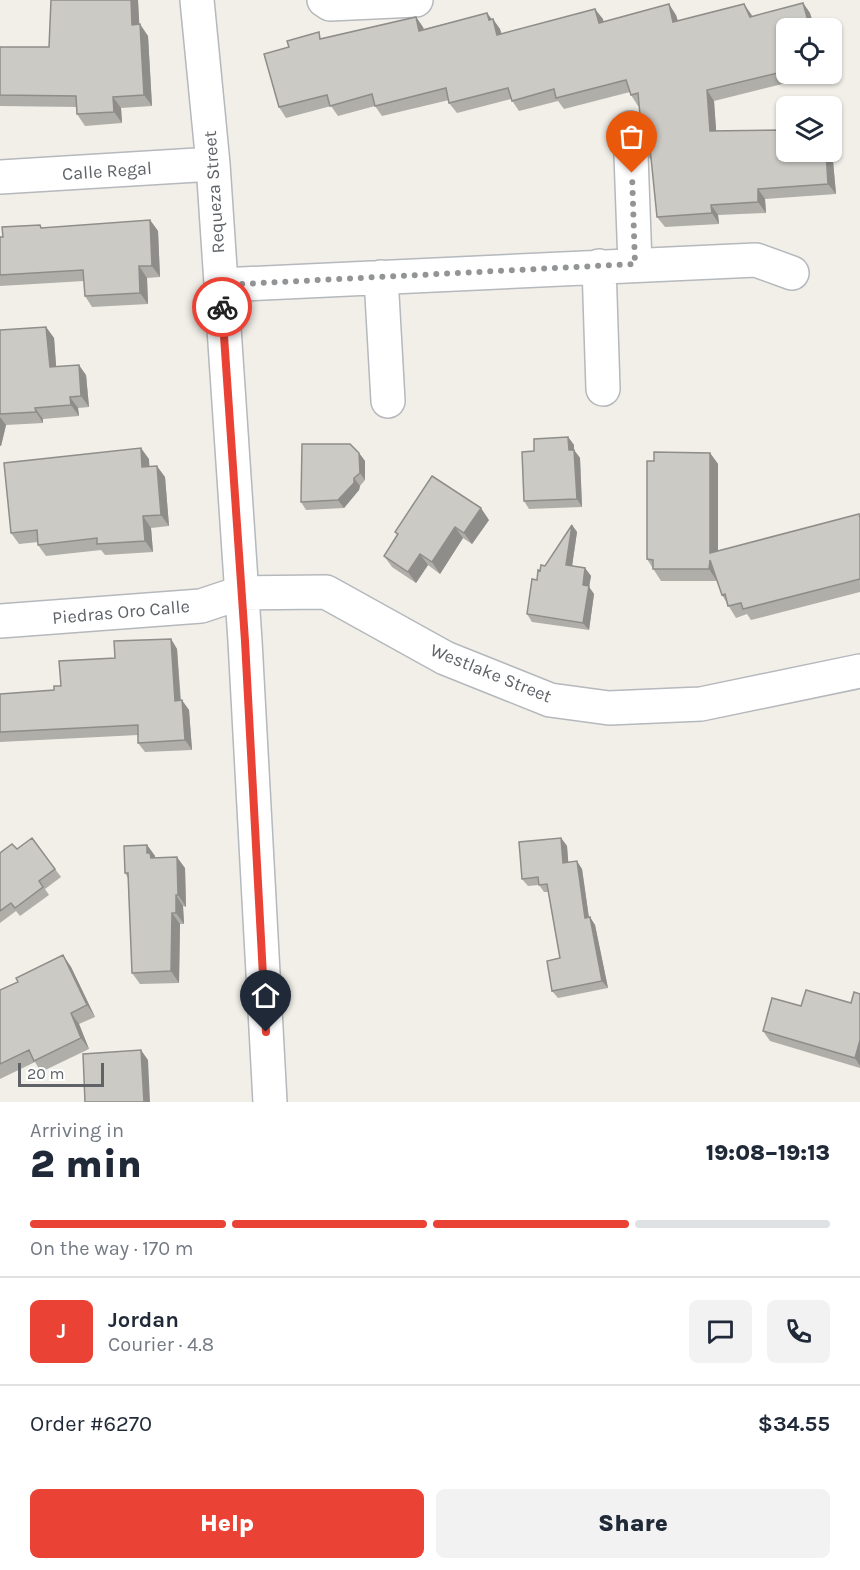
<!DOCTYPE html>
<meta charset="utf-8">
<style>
:root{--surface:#fff;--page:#f2f2f3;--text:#1f2937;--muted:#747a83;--line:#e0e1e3;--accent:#ea4335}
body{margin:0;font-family:Karla,sans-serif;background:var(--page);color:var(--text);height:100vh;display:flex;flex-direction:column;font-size:22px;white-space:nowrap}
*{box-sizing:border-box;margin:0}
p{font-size:20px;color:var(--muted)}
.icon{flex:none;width:33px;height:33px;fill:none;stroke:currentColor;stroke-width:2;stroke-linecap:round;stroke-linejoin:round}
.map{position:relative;height:1102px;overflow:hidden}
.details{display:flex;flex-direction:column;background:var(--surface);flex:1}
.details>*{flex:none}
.controls{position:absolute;left:776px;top:18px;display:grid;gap:12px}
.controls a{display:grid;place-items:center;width:66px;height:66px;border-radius:9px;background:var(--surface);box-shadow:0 2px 4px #0004;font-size:30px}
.scale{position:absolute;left:18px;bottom:15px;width:86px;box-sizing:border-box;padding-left:6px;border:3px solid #5f6368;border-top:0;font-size:16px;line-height:21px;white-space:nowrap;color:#5f6368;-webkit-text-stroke:4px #fff;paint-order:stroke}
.pin{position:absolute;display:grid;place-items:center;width:51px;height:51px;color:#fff;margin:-62px -26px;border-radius:50% 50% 50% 0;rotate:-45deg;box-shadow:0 0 6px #0007}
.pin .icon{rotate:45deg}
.courier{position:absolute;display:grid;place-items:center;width:60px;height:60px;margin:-30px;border:4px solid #ea4335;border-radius:50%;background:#fff;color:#222;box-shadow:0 2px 8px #0007}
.head em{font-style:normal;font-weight:800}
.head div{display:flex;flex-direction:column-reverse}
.head{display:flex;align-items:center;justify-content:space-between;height:102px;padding:0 30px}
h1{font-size:39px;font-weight:800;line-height:45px}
.bar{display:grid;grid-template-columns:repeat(4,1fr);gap:9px 6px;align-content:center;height:72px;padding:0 30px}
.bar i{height:8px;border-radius:4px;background:var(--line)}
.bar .current{background:var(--accent)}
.bar p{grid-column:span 4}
.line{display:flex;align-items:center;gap:15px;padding:0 30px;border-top:2px solid var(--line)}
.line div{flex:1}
.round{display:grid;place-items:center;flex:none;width:63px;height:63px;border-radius:9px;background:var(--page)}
.button{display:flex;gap:12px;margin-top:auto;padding:12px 30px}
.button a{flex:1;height:69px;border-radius:9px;background:var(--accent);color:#fff;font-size:24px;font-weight:800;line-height:69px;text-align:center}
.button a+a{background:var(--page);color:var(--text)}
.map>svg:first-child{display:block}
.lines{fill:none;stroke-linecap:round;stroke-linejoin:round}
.minor-casing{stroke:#b5b8bc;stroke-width:36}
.minor{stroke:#fff;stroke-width:33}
.wall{fill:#afaea9}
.shaded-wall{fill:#8f8d8a}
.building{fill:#cccac5;stroke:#8f8d8a;stroke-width:1.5}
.done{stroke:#929495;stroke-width:6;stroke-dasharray:0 10.8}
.route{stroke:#ea4335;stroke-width:8}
.labels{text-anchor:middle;stroke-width:4.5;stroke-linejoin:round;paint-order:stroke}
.street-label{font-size:18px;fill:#5f6368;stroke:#fff}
</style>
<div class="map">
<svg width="860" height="1102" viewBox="0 0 860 1102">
<rect width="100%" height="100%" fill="#f1efe8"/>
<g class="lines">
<g class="minor-casing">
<path id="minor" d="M197,0l16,164 32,477 25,461
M324,0l6,4 86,-4
M630,128l5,136
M0,177l213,-13
M599,266l4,123
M381,277l7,124
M221,285l535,-25 36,13
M0,621l201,-15 39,-13 86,-1 119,66 105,42 59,8 92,-4 159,-33"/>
</g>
<use href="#minor" class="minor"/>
</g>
<path class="wall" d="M51,0h87l1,25 9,11 4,70 -31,2 1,15 -37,3 -8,-12v-7l-77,-1v-59h49z
M803,3l7,10 -24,15v46h37l-109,27 2,30 115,21v-13l5,55 -71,5 1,14 -48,2 1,9 -54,3 -8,-10 -6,-58h-1l-7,-11 -4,-42h-1l-7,-11 -1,-3 -66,17 -6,-8 -39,10 -8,-12 -54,14 -8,-10v-3l-67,16 -7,-10 -37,10 -7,-10 -45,12 -7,-11 44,-69 93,-21 8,12 63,-16 13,16 2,5 101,-15v3l73,-7 2,6 73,-7 1,3z
M150,220l8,11 2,46 -13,1 1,26 -56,3 -7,-11 -1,-15 -84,5v-49l43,-9z
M46,327l8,11 2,28 30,9 3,32 -11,1 1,8 -36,3v4l-37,2 -5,21h-1v-116z
M568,437l6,8v5l6,8 2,49 -53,2 -5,-8 10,-50z
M359,453l6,8v19l-5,6 -1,4 -15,18 -38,2 -5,-8z
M710,453l8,11v87l142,-36v77l-109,28 -4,-6 -11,4 -14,-23 -5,-14h-56l-14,-22 7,-98z
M149,459v7l16,11 4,49 -18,2 2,24 -48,3 -4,-5 -55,6 -8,-11v-3l-19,2 -8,-11z
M489,520l-17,24 -9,-6 -23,36 -12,-9 -12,18 -24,-16 -8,-11 13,-21 -2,-3z
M572,525l5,7 -5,34 13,2 6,8 -2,11 5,7 -5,36 -57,-8 -5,-8 10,-34 3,-9 5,-5z
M171,639l6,10 4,51 8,10 3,40 -47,2 -7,-9v-8l-138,7v-48l54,-4 61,-32z
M32,838l29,39 -16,12 4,6 -29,21 -4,-5 -16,12v-70l17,-4z
M561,838l6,8 1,16 14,7 7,48 6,8 13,63 -50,10 -6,-7 8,-33 -12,-66h-4l-5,-7 -11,1 -6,-7z
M147,845l8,11v2l30,10 1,39 -3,-1 1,18h-4l-1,59 -39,1 -8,-11 -4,-95 -3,-5z
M63,955l8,12 24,50 -16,7 10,25 -48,23 -6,-10 -35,17v-89l18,-8z
M860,994v74l-90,-27 -7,-10 38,-25 50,-3z"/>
<path class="shaded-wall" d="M131,0h7l2,36 -8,-11z
M803,3l7,10 5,15h-5z
M669,4l7,11 5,18 -8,-11z
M744,4l7,10 7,14 -8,-11z
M595,9l8,10 3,15 -7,-11z
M487,13l7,10 -1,-4 7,10 4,17 -7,-11 -8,-15z
M416,17l7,10 4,14 -8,-10z
M140,24l8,12 4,70 -8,-11z
M707,90l7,11 3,41 -7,-11z
M113,97l8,11 1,15 -8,-11z
M831,139l5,55 -8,-10 -2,-32h5z
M758,189l7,10 1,14 -8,-11z
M711,205l7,10 1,9 -7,-11z
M150,220l8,11 2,46 -8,-11z
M139,266l8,12 1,26 -8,-11z
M46,327l8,11 3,40 -7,-11z
M79,365l7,10 3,32 -8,-11z
M70,397l8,11 1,8 -8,-11z
M35,408l8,11v4l-7,-11z
M0,417l6,8 -5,21 -1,-1z
M568,437l6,8v13l-5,-8z
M141,448l8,11 1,19 -8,-11z
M574,450l6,8 2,49 -5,-8z
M359,453l6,8v19l-5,-7z
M710,453l8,11v100l-8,-11z
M157,466l8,11 4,49 -8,-11z
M354,478l6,8 -1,4 -15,18 -6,-8z
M481,508l8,12 -17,24 -8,-11z
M143,516l8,12 2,24 -8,-11z
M572,525l5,7 -6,41 -5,-8z
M455,527l8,11 -23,36 -8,-12z
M420,554l8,11 -12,18 -8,-11z
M710,560l7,21 -8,-12z
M585,568l6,8 -2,11 5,7 -5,36 -6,-7v-38z
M171,639l6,10 4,61 -6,-9z
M182,700l7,10 3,40 -7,-10z
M561,838l6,8 2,25 -6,-8z
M147,845l8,11v3l3,10 -11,-16z
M177,857l8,11 1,39 -8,-12z
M577,861l5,8 8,57 -5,-8z
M176,895l7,11 1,18 -8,-11z
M172,913l8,11 -1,59 -8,-12z
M590,917l5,8 13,63 -6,-7z
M63,955l8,12 24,50 -8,-12z
M71,1013l8,11 10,25 -8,-11z
M860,1040v26l-5,-8z
M141,1050l7,10 2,42h-6z"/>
<path class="building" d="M51,0h80l1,25 8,-1 4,71 -31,2 1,15 -37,2 -1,-18 -76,-1v-48h49z
M803,3l7,25h-24v43l-79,19 3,41 76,-1v22h40l2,32 -70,5v13l-47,3 1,8 -55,4 -7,-69h-7l-5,-55 -7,2 -5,-15 -70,18 -2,-9 -42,12 -4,-13 -59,15 -3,-15 -71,18 -3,-12 -42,12 -3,-11 -48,12 -15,-53 25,-7 -2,-6 32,-9 1,7 96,-22 3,14 68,-18 2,7 4,-1 4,16 98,-26 4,14 70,-19 4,18 71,-18 6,13z
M150,220l2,46h-13l1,27 -55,3 -2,-26 -83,5v-38h3l-1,-10 38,-2 1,3z
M46,327l4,40 29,-2 2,31 -11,1 1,8 -36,3 1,4 -36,2v-84z
M568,437l1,13h5l3,49 -53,2 -2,-49 12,-1v-12z
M302,444h48l9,9 1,20 -6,5v5l-16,17 -37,2z
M141,448l1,19 15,-1 4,49 -18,1 2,25 -48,3v-6l-59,7 -1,-15 -26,3 -7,-70z
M654,452l56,1v100l149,-39 1,4v61l-117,30 -2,-6 -13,3 -3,-12 -3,1 -12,-35 -1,9h-56v-9l-6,-1v-98h7z
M432,476l49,32 -17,25 -9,-6 -23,35 -12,-8 -12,18 -24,-16 14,-22 -3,-2z
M572,525l-6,40 19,3 -2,17 6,1 -6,37 -56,-9 5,-35 5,1 1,-10 2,1 1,-6 4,1z
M171,639l4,62 7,-1 3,40 -47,3v-18l-138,7v-38l54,-4v-4h7l-2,-25 56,-3 -1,-17z
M32,838l23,31 -16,12 4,6 -28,21 -4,-5 -11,8v-58l12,-9 5,5z
M561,838l2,25 14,-2 8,57 5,-1 12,64 -50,10 -5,-30 13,-3 -13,-74 -8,1 -1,-8 -16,2 -3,-37z
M147,845v8h3l1,5 26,-1 1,38h-2v18h-4l-1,58 -39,2 -4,-100h-3l-1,-27z
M63,955l24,50 -16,8 10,25 -47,23 -5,-11 -29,14v-74l18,-8 -2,-4z
M806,990l45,13 3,-11 6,2v46l-5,18 -92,-27 9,-33 29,8z
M141,1050l3,52h-59l-2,-48z"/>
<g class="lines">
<path class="done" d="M222,307l-1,-22 414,-21 -3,-91"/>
<path class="route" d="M222,307l23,334 21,391"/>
</g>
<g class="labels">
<g class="street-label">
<text transform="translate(107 171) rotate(-4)" y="6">Calle Regal</text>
<text transform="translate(214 192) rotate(-94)" y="6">Requeza Street</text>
<text transform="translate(121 612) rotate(-5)" y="6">Piedras Oro Calle</text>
<text transform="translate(491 673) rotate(22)" y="6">Westlake Street</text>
</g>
</g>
</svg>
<div class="controls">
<a><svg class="icon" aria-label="locate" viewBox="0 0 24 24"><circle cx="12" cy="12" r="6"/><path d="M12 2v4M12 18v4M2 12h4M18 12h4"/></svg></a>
<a><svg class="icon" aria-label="layers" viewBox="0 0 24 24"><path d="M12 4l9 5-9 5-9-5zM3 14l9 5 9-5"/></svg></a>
</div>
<div class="scale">20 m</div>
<div class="pin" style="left:632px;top:173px;background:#ea580c"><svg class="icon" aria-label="bag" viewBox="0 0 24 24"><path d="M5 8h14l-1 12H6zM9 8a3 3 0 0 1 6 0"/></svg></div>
<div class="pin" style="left:266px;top:1032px;background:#1f2937"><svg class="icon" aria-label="home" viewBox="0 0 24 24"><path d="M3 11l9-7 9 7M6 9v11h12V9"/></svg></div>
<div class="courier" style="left:222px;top:307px"><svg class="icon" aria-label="bike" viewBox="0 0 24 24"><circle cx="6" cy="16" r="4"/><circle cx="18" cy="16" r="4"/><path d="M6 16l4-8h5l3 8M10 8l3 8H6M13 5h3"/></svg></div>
</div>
<section class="details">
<div class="head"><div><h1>2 min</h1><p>Arriving in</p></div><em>19:08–19:13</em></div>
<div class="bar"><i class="current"></i><i class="current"></i><i class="current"></i><i></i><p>On the way · 170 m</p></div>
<div class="line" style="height:108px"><b class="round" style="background:var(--accent);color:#fff">J</b><div><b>Jordan</b><p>Courier · 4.8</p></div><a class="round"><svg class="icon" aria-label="chat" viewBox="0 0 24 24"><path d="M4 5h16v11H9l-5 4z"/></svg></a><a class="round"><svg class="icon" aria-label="phone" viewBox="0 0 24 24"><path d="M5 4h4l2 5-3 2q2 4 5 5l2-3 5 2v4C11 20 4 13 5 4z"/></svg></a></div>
<div class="line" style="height:78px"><div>Order #6270</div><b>$34.55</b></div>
<div class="button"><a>Help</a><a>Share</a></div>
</section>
